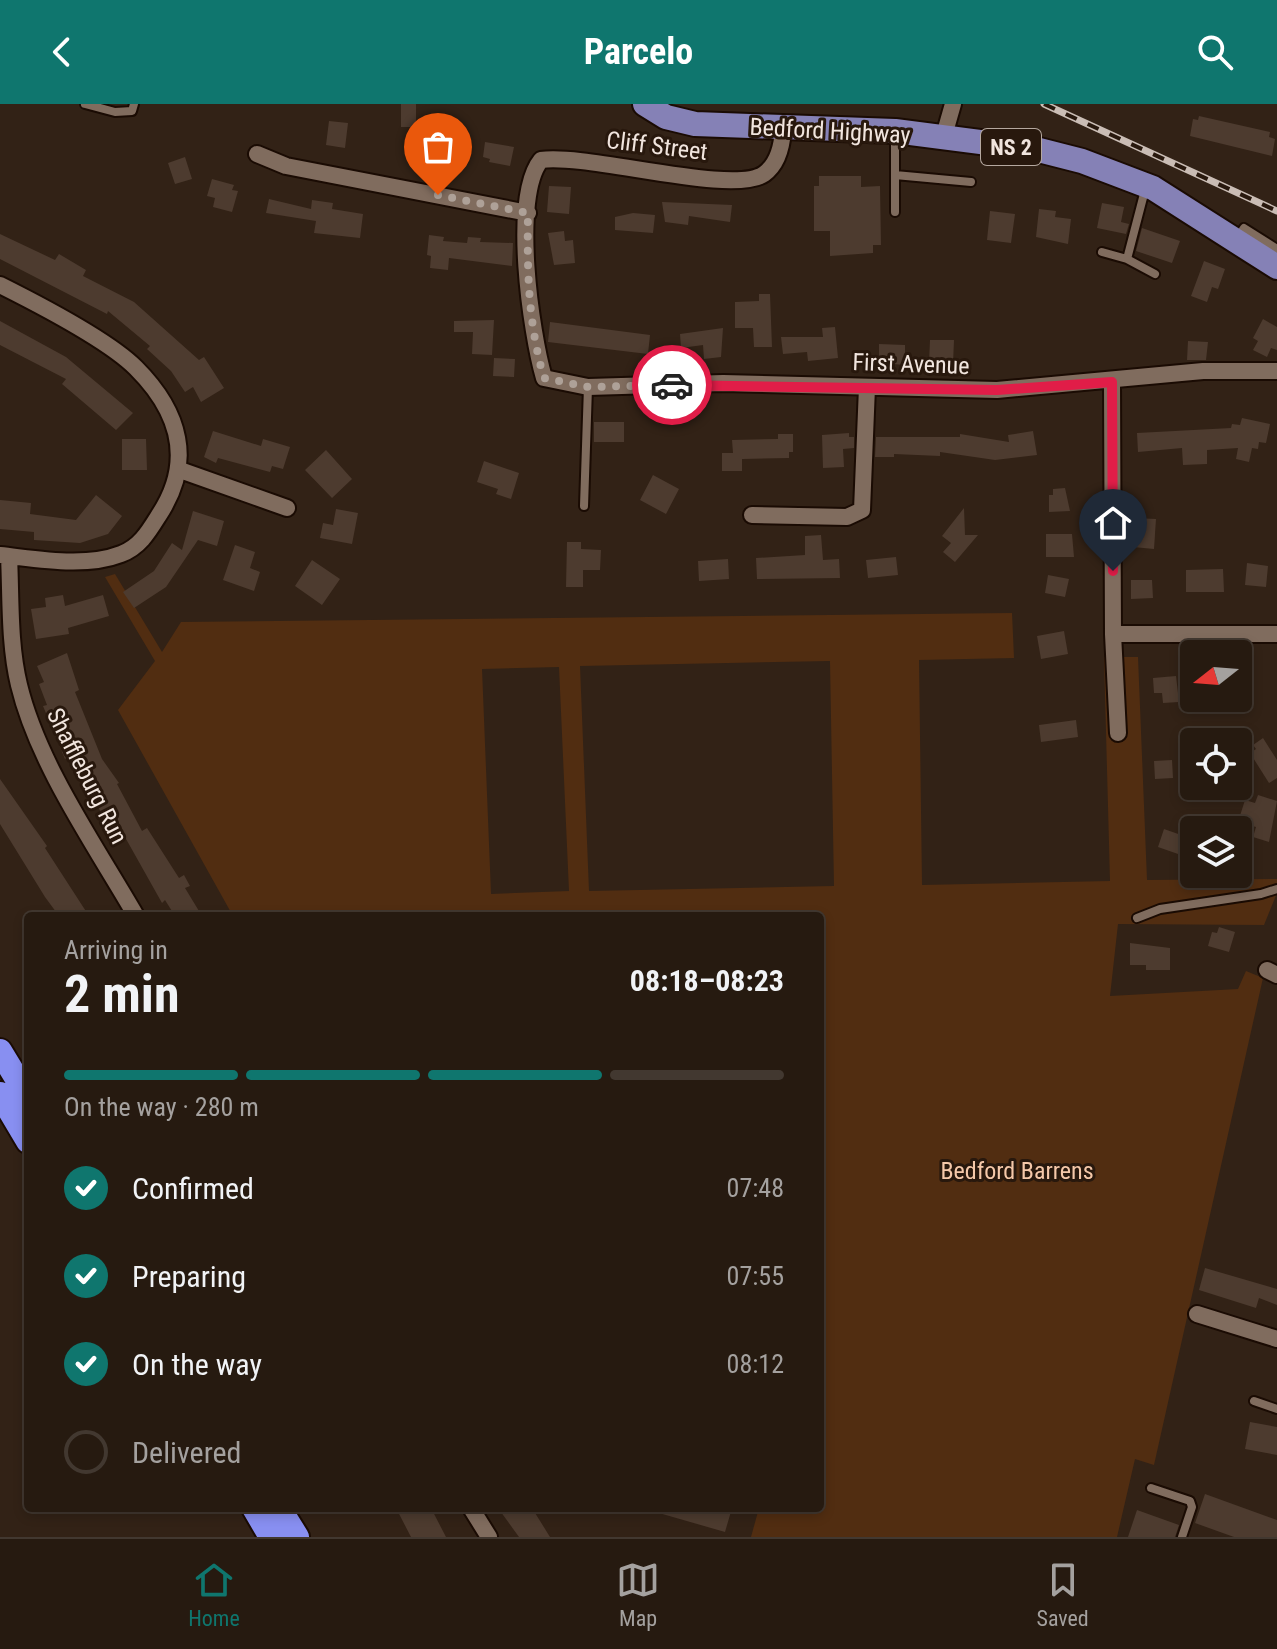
<!DOCTYPE html>
<meta charset="utf-8">
<style>
:root{--surface:#261a10;--page:#32271e;--text:#f1f3f6;--muted:#a4a19f;--line:#423830;--accent:#0f766e}
body{margin:0;font-family:"Roboto Condensed",sans-serif;background:var(--page);color:var(--text);height:100vh;display:flex;flex-direction:column;font-size:30px;white-space:nowrap}
*{box-sizing:border-box;margin:0}
p{font-size:26px;color:var(--muted)}
.icon{flex:none;width:44px;height:44px;fill:none;stroke:currentColor;stroke-width:2;stroke-linecap:round;stroke-linejoin:round}
.map{position:relative;flex:1;overflow:hidden}
.details{position:absolute;left:24px;top:808px;width:800px;height:600px;display:flex;flex-direction:column;background:var(--surface);border-radius:8px;box-shadow:0 4px 12px #0003,0 0 0 2px var(--line)}
.details>*{flex:none}
.needle{width:52px;rotate:253deg}
.tools{position:absolute;left:1180px;top:536px;display:grid;gap:16px}
.tools a{display:grid;place-items:center;width:72px;height:72px;border-radius:8px;background:var(--surface);box-shadow:0 4px 12px #0003,0 0 0 2px var(--line);font-size:40px}
.pin{position:absolute;display:grid;place-items:center;width:68px;height:68px;color:#fff;margin:-82px -34px;border-radius:50% 50% 50% 0;rotate:-45deg;box-shadow:0 0 8px #0007}
.pin .icon{rotate:45deg}
.courier{position:absolute;display:grid;place-items:center;width:80px;height:80px;margin:-40px;border:6px solid #e11d48;border-radius:50%;background:#fff;color:#222;box-shadow:0 2px 10px #0007}
.head em{font-style:normal;font-weight:700}
.head div{display:flex;flex-direction:column-reverse}
.head{display:flex;align-items:center;justify-content:space-between;height:136px;padding:0 40px}
h1{font-size:52px;font-weight:700;line-height:60px}
.bar{display:grid;grid-template-columns:repeat(4,1fr);gap:12px 8px;align-content:center;height:96px;padding:0 40px}
.bar i{height:10px;border-radius:6px;background:var(--line)}
.bar .active{background:var(--accent)}
.bar p{grid-column:span 4}
ol{padding:0 40px;list-style:none}
li{display:flex;align-items:center;gap:24px;height:88px}
li p{margin-inline-start:auto}
li .icon{padding:8px;border-radius:50%;background:var(--accent);color:#fff;stroke-width:4}
li:last-child{color:var(--muted)}
li i{width:44px;height:44px;border:4px solid var(--line);border-radius:50%}
header{display:flex;justify-content:space-between;align-items:center;height:104px;padding:0 40px;background:var(--accent);color:#fff;font-size:36px;font-weight:700}
.tab-bar{display:flex;justify-content:space-around;align-items:center;height:112px;border-top:2px solid var(--line);background:var(--surface);font-size:22px;color:var(--muted)}
.tab-bar a{display:grid;justify-items:center;gap:4px}
.tab-bar .active{color:var(--accent)}
.map>svg:first-child{display:block}
.green{fill:#512d11;fill-rule:evenodd}
.building{fill:#4d3b2f}
.lines{fill:none;stroke-linecap:round;stroke-linejoin:round}
.lane-casing{stroke:#1a0b03;stroke-width:12}
.street-casing{stroke:#1a0b03;stroke-width:20}
.primary-casing{stroke:#1a0b03;stroke-width:28}
.highway-casing{stroke:#1a0b03;stroke-width:28}
.lane{stroke:#806c5e;stroke-width:8}
.street{stroke:#806c5e;stroke-width:16}
.primary{stroke:#8581b6;stroke-width:24}
.highway{stroke:#888ff1;stroke-width:24}
.rail-casing{stroke:#cabdb5;stroke-width:7}
.rail{stroke:#28180d;stroke-width:4;stroke-dasharray:12;stroke-linecap:butt}
.done{stroke:#aea198;stroke-width:8;stroke-dasharray:0 14.4}
.route{stroke:#e11d48;stroke-width:10}
.labels{text-anchor:middle;stroke-width:6;stroke-linejoin:round;paint-order:stroke}
.shield{fill:#28180d;stroke:#b5a89f;stroke-width:2}
.shield-label{font-size:22px;font-weight:bold;fill:#f1e5de}
.street-label{font-size:24px;fill:#f1e5de;stroke:#28180d}
.park-label{font-size:24px;fill:#f5c8a9;stroke:#28180d}
</style>
<header><svg class="icon" aria-label="back" viewBox="0 0 24 24"><path d="M15 5l-7 7 7 7"/></svg>Parcelo<svg class="icon" aria-label="search" viewBox="0 0 24 24"><circle cx="10" cy="10" r="6"/><path d="M15 15l6 6"/></svg></header>
<div class="map">
<svg width="1277" height="1433" viewBox="0 0 1277 1433">
<rect width="100%" height="100%" fill="#322216"/>
<path class="green" d="M115,470l47,78 19,-30 831,-9 2,45 -95,2 3,225 188,-4 -6,-224h34l9,223 130,-1v14l-13,32 -146,-1 -8,72 128,-7 8,-18 17,7 -109,487 -19,-6 -18,78h-366l8,-29h61v-592h-587l-115,-206 37,-49 -50,-84zM830,557l4,225 -245,5 -9,-225zM559,563l10,224 -78,3 -9,-225z"/>
<path class="building" d="M401,0h15v23h-15z
M1199,12l71,16 -1,5 6,2 -3,17 -82,-20 3,-17 5,1z
M329,17l19,2 -3,25 -19,-3z
M432,30l14,4 -5,25 -15,-3z
M485,38l29,5 -4,19 -21,-4 1,-3 -7,-2z
M185,53l7,22 -17,5 -7,-21z
M819,72h42v11l19,-1 1,59h-8v8l-43,3v-25h-16v-45h5z
M212,75l22,6 -2,5 6,1 -6,21 -19,-5 2,-9 -8,-2z
M549,82l22,1 -2,27 -22,-2z
M269,95l42,10 1,-9 21,3 -1,6 31,5 -3,24 -46,-5 2,-12 -50,-8z
M662,98l70,3 -2,17 -41,-6 -1,9 -23,-3z
M1102,99l22,4 -3,15 8,2 -3,10 -29,-6z
M1039,105l17,2 -1,6 16,2 -3,25 -32,-7z
M990,107l25,3 -4,29 -24,-3z
M633,109l22,2 -2,18 -38,-3v-13z
M1142,124l38,13 -8,22 -36,-12z
M564,127l1,10 8,-1 2,23 -21,2 -6,-32z
M0,130l55,26 4,-6 27,16 -3,6 51,26 65,58 5,-3 20,31 -23,14 -8,-15 -8,5 -14,-21 -24,-22 3,-3 -42,-35 -1,3 -107,-55z
M429,131l15,2 -1,4 24,2 1,-6 13,1 -1,4 33,1 -1,23 -63,-8 -1,12 -18,-2 1,-12 -4,-1z
M1204,157l21,8 -7,20 -6,-2 -5,15 -16,-6z
M759,190h11l2,53h-18l-1,-19h-18v-26l24,-1z
M1263,215l14,8v23l-6,-2 -4,9 -14,-7 5,-9 -5,-3z
M494,216l-2,35 -20,-1 1,-22h-19v-11z
M0,217l66,36 67,56 -17,17 -54,-46 4,-5 -66,-34z
M550,218l100,13 -2,19 -100,-12z
M835,223l3,31 -30,3 -1,-9 -24,2 -2,-17h42l-1,-9z
M723,224l-2,29 -17,2 -1,-14 -22,3 -1,-14z
M930,236h24l-1,24 -24,-1z
M1188,237l20,1 -2,18h-19z
M879,240l26,1v20l-12,-1v7l-14,-1z
M494,254l21,1 -1,18 -21,-1z
M1242,314l28,6 -4,19 -7,-1 -1,7 -6,-1 -3,14 -13,-3 2,-11 -31,2v14l-24,1 -1,-17 -44,4 -1,-19 94,-5 1,-4 8,1z
M594,318h30v20h-30z
M213,327l48,15 2,-7 27,8 -7,22 -11,-3 -2,6 -52,-14 -2,5 -12,-6z
M1033,327l4,24 -42,5 -55,-8v4l-46,-2v3h-19l1,-20h84v-3l49,8 -1,-7z
M849,329v4h5v11l-11,1 1,18 -21,1 -1,-33z
M778,330h15v18h-4v6l-47,1v12h-20v-18h11l-1,-13 46,-1z
M122,335h24l1,31h-25z
M326,346l26,29 -20,19 -27,-28z
M484,357l35,12 -8,26 -15,-5 2,-5 -21,-7z
M653,371l26,14 -13,25 -26,-14z
M1065,384l5,23 -21,1v-17h4v-6z
M96,391l26,21 -14,18 -28,9 -46,-3v-8l-34,-3v-29l31,3 -1,11 46,6z
M964,404l1,27h13l-23,27 -12,-10 8,-9 -9,-7z
M336,405l22,4 -6,31 -32,-6 3,-15 10,2z
M193,407l31,10 -7,25 -19,-6 -32,47 -32,21 -11,-16 31,-21 18,-28 10,7z
M1135,414l21,1 -2,30 -21,-2z
M1046,430h26l2,23h-28z
M821,431l2,25 16,-1 1,19 -83,1 -1,-21 49,-3v-19z
M567,438h14v7l20,1 -1,20h-17v17h-17z
M235,441l20,7 -5,16 10,4 -6,19 -31,-11z
M896,453l2,18 -30,3 -2,-18z
M728,455l1,20 -30,2 -1,-20z
M312,456l28,19 -18,26 -27,-19z
M1247,459l21,3 -2,21 -21,-2z
M1223,465l1,23h-38v-22z
M1048,471l21,4 -4,18 -20,-4z
M1131,476h21l1,18 -22,1z
M63,491l2,11 38,-11 6,21 -41,12 1,6 -33,5 -5,-30 15,-2 -1,-9z
M1064,527l4,23 -27,5 -4,-23z
M67,549l12,37 -4,2 27,67 17,24 -2,1 25,47 5,-3 32,50 5,-3 6,11 -5,2 17,28h-27l-10,-16 -3,3 -41,-73 -8,4 -15,-27 6,-3 -30,-49 -9,4 -22,-53 4,-1 -8,-21 5,-2 -7,-16z
M1176,572l3,26 -16,1 -1,-10h-8l-1,-15z
M1076,616l2,17 -37,5 -2,-17z
M1195,625l44,4 -1,9h-44z
M1263,634l14,22v18l-8,5 -19,-30 6,-4 -3,-4z
M1172,656l1,18 -18,1 -1,-18z
M0,675l47,67 -2,2 44,68h-30l-14,-19 -45,-73z
M1258,691l19,6 -8,41 -16,-5 3,-10 -18,-5 7,-22 10,3z
M1164,725l20,7 -6,18 -20,-7z
M1219,823l16,5 -6,20 -21,-6 4,-14 5,1z
M1130,839l40,5v22h-24v-5h-16z
M1205,1164l72,21v16l-18,-7 -3,10 -57,-18z
M1250,1318l27,5v28l-32,-6z
M1205,1390l72,26v17h-43l-39,-14z
M396,1404h35l15,29h-35z
M498,1404h34l18,29h-31z
M653,1404h79l-7,24 -73,-21z
M1137,1406l42,15 -4,12h-47z"/>
<g class="lines">
<g class="lane-casing">
<path id="lane" d="M85,0l30,8 17,-1 2,-7
M895,32v76
M895,71l76,7
M1237,134l7,-10 33,21
M1102,148l25,7 28,15
M1127,155l18,-69
M584,402l4,-119
M1137,814l23,-9 101,-15 16,-5
M1254,1297l23,8
M1151,1384l39,13 2,6 -10,30"/>
</g>
<g class="street-casing">
<path id="street" d="M783,26c-1,15 -5,34 -19,44 -31,22 -177,-21 -223,-14 -30,37 -10,173 3,218l44,9 135,-4 274,7 206,-19h74
M943,35l10,-35
M257,50l29,12 242,47
M0,181c36,18 108,55 136,83 44,44 58,94 23,147 -10,16 -19,32 -38,39 -36,14 -83,5 -121,1
M1112,278l1,252 5,99
M180,366l107,38
M752,411l95,2 15,-7 5,-123
M9,452c2,42 0,88 10,129 19,79 76,160 117,231
M1113,530h164
M1267,866l10,5
M1197,1210l80,25
M471,1404l18,29"/>
</g>
<g class="primary-casing">
<path id="primary" d="M645,0l21,13 29,7 200,7 140,18 47,12 71,27 124,79"/>
</g>
<g class="highway-casing">
<path id="highway" d="M0,947l28,46
M0,990l28,47
M254,1404l17,29
M279,1404l18,29"/>
</g>
<use href="#lane" class="lane"/>
<use href="#street" class="street"/>
<use href="#primary" class="primary"/>
<use href="#highway" class="highway"/>
<g class="rail-casing">
<path id="rail" d="M1044,0l233,107"/>
</g>
<use href="#rail" class="rail"/>
</g>
<g class="lines">
<path class="done" d="M438,91l90,18c-1,57 0,110 16,165l44,9 84,-2"/>
<path class="route" d="M672,281l325,5 115,-8 1,189"/>
</g>
<g class="labels">
<rect class="shield" x="981" y="25" width="60" height="36" rx="6"/>
<g class="shield-label">
<text x="1011" y="51">NS 2</text>
</g>
<g class="street-label">
<text transform="translate(830 27) rotate(3)" y="8">Bedford Highway</text>
<text transform="translate(657 42) rotate(7)" y="8">Cliff Street</text>
<text transform="translate(911 260) rotate(2)" y="8">First Avenue</text>
<text transform="translate(87 672) rotate(63)" y="8">Shaffleburg Run</text>
</g>
<g class="park-label">
<text x="1017" y="1075">Bedford Barrens</text>
</g>
</g>
</svg>
<div class="tools">
<a><svg class="needle" viewBox="-14 -14 28 28"><path d="M0-13l5 13h-10z" fill="#e53935"/><path d="M0 13l5-13h-10z" fill="#a4a19f"/></svg></a>
<a><svg class="icon" aria-label="locate" viewBox="0 0 24 24"><circle cx="12" cy="12" r="6"/><path d="M12 2v4M12 18v4M2 12h4M18 12h4"/></svg></a>
<a><svg class="icon" aria-label="layers" viewBox="0 0 24 24"><path d="M12 4l9 5-9 5-9-5zM3 14l9 5 9-5"/></svg></a>
</div>
<div class="pin" style="left:438px;top:91px;background:#ea580c"><svg class="icon" aria-label="bag" viewBox="0 0 24 24"><path d="M5 8h14l-1 12H6zM9 8a3 3 0 0 1 6 0"/></svg></div>
<div class="pin" style="left:1113px;top:467px;background:#1f2937"><svg class="icon" aria-label="home" viewBox="0 0 24 24"><path d="M3 11l9-7 9 7M6 9v11h12V9"/></svg></div>
<div class="courier" style="left:672px;top:281px"><svg class="icon" aria-label="car" viewBox="0 0 24 24"><path d="M5 17H2v-5l4-1 3-4h7l3 4 3 1v5h-3M9 17h6M6 11h13"/><circle cx="7" cy="17" r="2"/><circle cx="17" cy="17" r="2"/></svg></div>
<section class="details">
<div class="head"><div><h1>2 min</h1><p>Arriving in</p></div><em>08:18–08:23</em></div>
<div class="bar"><i class="active"></i><i class="active"></i><i class="active"></i><i></i><p>On the way · 280 m</p></div>
<ol>
<li><svg class="icon" aria-label="check" viewBox="0 0 24 24"><path d="M5 12l5 5 9-10"/></svg>Confirmed<p>07:48</p></li>
<li><svg class="icon" aria-label="check" viewBox="0 0 24 24"><path d="M5 12l5 5 9-10"/></svg>Preparing<p>07:55</p></li>
<li><svg class="icon" aria-label="check" viewBox="0 0 24 24"><path d="M5 12l5 5 9-10"/></svg>On the way<p>08:12</p></li>
<li><i></i>Delivered</li>
</ol>
</section>
</div>
<nav class="tab-bar">
<a class="active"><svg class="icon" aria-label="home" viewBox="0 0 24 24"><path d="M3 11l9-7 9 7M6 9v11h12V9"/></svg>Home</a>
<a><svg class="icon" aria-label="map" viewBox="0 0 24 24"><path d="M3 6l6-2 6 2 6-2v14l-6 2-6-2-6 2zM9 4v14M15 6v14"/></svg>Map</a>
<a><svg class="icon" aria-label="saved" viewBox="0 0 24 24"><path d="M7 4h10v16l-5-4-5 4z"/></svg>Saved</a>
</nav>
